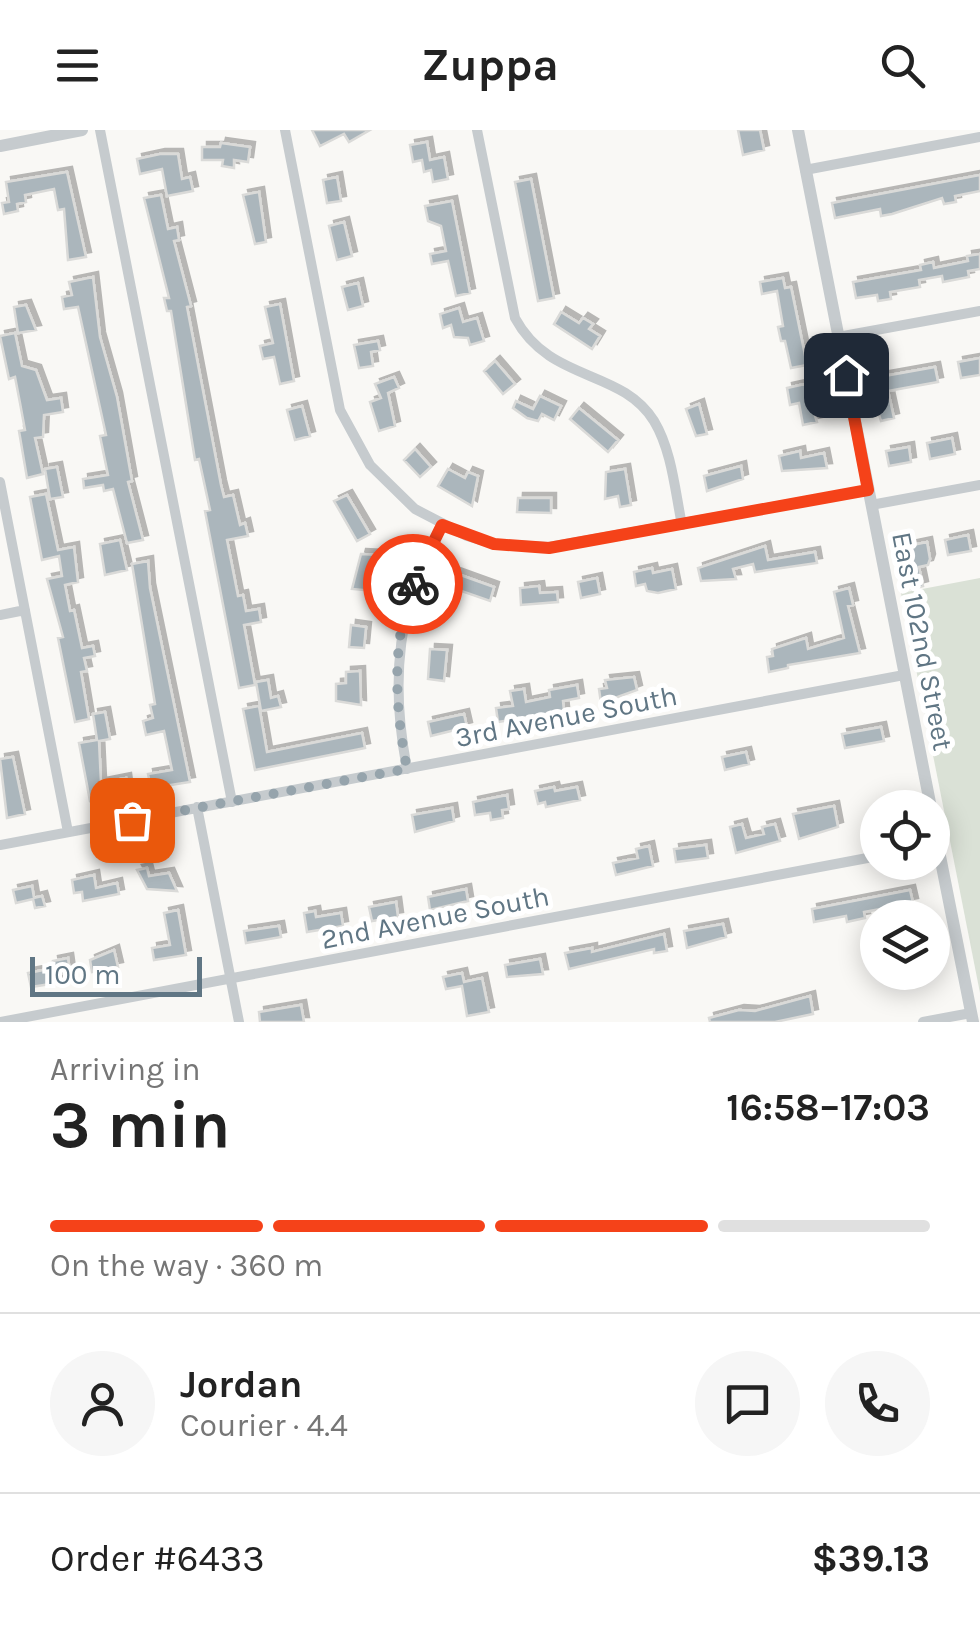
<!DOCTYPE html>
<meta charset="utf-8">
<style>
:root{--surface:#fff;--page:#f6f6f6;--text:#222;--muted:#767676;--line:#e0e0e0;--accent:#f54219}
body{margin:0;font-family:Karla,sans-serif;background:var(--page);color:var(--text);height:100vh;display:flex;flex-direction:column;font-size:38px;white-space:nowrap}
*{box-sizing:border-box;margin:0}
p{font-size:32px;color:var(--muted)}
.icon{flex:none;width:55px;height:55px;fill:none;stroke:currentColor;stroke-width:2;stroke-linecap:round;stroke-linejoin:round}
.map{position:relative;height:892px;overflow:hidden}
.details{display:flex;flex-direction:column;background:var(--surface);flex:1}
.details>*{flex:none}
.tools{position:absolute;left:860px;top:660px;display:grid;gap:20px}
.tools a{display:grid;place-items:center;width:90px;height:90px;border-radius:50%;background:var(--surface);box-shadow:0 5px 25px #0003;font-size:50px}
.scale{position:absolute;left:30px;bottom:25px;width:172px;box-sizing:border-box;padding-left:10px;border:5px solid #607684;border-top:0;font-size:28px;line-height:35px;white-space:nowrap;color:#607684;-webkit-text-stroke:8px #fff;paint-order:stroke}
.pin{position:absolute;display:grid;place-items:center;width:85px;height:85px;color:#fff;margin:-42px;border-radius:20px;box-shadow:0 5px 15px #0006}
.courier{position:absolute;display:grid;place-items:center;width:100px;height:100px;margin:-50px;border:8px solid #f54219;border-radius:50%;background:#fff;color:#222;box-shadow:0 2px 12px #0007}
.headline em{font-style:normal;font-weight:700}
.headline div{display:flex;flex-direction:column-reverse}
.headline{display:flex;align-items:center;justify-content:space-between;height:170px;padding:0 50px}
h1{font-size:65px;font-weight:700;line-height:75px}
.bar{display:grid;grid-template-columns:repeat(4,1fr);gap:15px 10px;align-content:center;height:120px;padding:0 50px}
.bar i{height:12px;border-radius:8px;background:var(--line)}
.bar .active{background:var(--accent)}
.bar p{grid-column:span 4}
.line{display:flex;align-items:center;gap:25px;padding:0 50px;border-top:2px solid var(--line)}
.line div{flex:1}
.round{display:grid;place-items:center;flex:none;width:105px;height:105px;border-radius:52px;background:var(--page)}
header{display:flex;justify-content:space-between;align-items:center;height:130px;padding:0 50px;background:var(--surface);font-size:45px;font-weight:700}
.map>svg:first-child{display:block}
.green{fill:#dae1d6}
.building{fill:#abb6bc;stroke:#dadad8;stroke-width:2.5;filter:url(#shadow)}
.lines{fill:none;stroke-linecap:round;stroke-linejoin:round}
.minor{stroke:#c6cbce;stroke-width:10}
.tertiary{stroke:#c6cbce;stroke-width:12}
.done{stroke:#96a4ac;stroke-width:10;stroke-dasharray:0 18}
.route{stroke:#f54219;stroke-width:12}
.labels{text-anchor:middle;stroke-width:10;stroke-linejoin:round;paint-order:stroke}
.street-label{font-size:28px;fill:#607684;stroke:#fff}
</style>
<header><svg class="icon" aria-label="menu" viewBox="0 0 24 24"><path d="M4 6h16M4 12h16M4 18h16"/></svg>Zuppa<svg class="icon" aria-label="search" viewBox="0 0 24 24"><circle cx="10" cy="10" r="6"/><path d="M15 15l6 6"/></svg></header>
<div class="map">
<svg width="980" height="892" viewBox="0 0 980 892">
<defs>
<filter id="shadow"><feDropShadow dx="5" dy="-5" stdDeviation="0" flood-color="#0004"/></filter>
</defs>
<rect width="100%" height="100%" fill="#f9f8f5"/>
<path class="green" d="M980,448v415l-79,-400z"/>
<path class="building" d="M312,0h58l-21,12 -5,-8 -24,12z
M738,0h22l4,20 -21,5z
M427,12l3,18 14,-3 4,22 -15,3 -2,-12 -7,2 -2,-12 -9,2 -3,-17z
M221,13l29,4 -2,15 -14,-2v8l-12,-2 1,-6h-21v-13h18z
M160,24h18l4,25 8,-2 3,14 -26,5 -5,-27 -22,5 -3,-15z
M67,42l19,85 -18,3 -4,-51 -6,1 -4,-21 -29,6 1,7 -9,2 1,7 -14,3 -2,-11 7,-1 -3,-20z
M980,45v16l-25,5 1,6 -12,2 -2,-6 -50,16 -11,2 -1,-7 -45,9 -3,-15z
M337,47l4,24 -14,2 -4,-23z
M531,49l23,119 -16,3 -23,-119z
M259,62l7,50 -11,2 -12,-49z
M161,65l7,34 9,-2 2,13 -5,1 17,65 -4,1 34,178 3,12 9,-2 7,30 5,-2 3,13 -21,4 11,56 5,-1 3,16 13,-2 2,13 -17,3 11,60 -16,3 -34,-177 5,-1 -11,-51 -4,1 -24,-149h-4l-3,-13h5l-25,-100z
M452,71l18,92 -14,3 -8,-35 -16,3 -2,-10 16,-3 -5,-25 -13,-5 -3,-15z
M344,92l8,34 -15,4 -8,-34z
M980,124v15l-12,2 1,6 -26,5 -1,-6 -23,4 1,7 -30,5 1,7 -13,2 -1,-6 -21,3 -3,-16 68,-12 -1,-5 13,-3 1,6 34,-7 -1,-5z
M93,147l7,60 17,60 15,84 -4,1 15,58 -16,3 -14,-54 -9,2 -1,-6 -19,3 -1,-9 25,-4 -8,-39 6,-1 -28,-128 -14,2 -2,-12 10,-2 -3,-13z
M783,148l2,10 6,-1 16,78 -16,3 -6,-27h-4l-3,-14 5,-1 -6,-35 -15,3 -2,-12z
M358,153l5,23 -15,4 -6,-23z
M280,174l14,77 -14,3 -6,-27 -11,2 -3,-13 13,-3 -8,-36z
M26,175l10,25 -18,3 -4,-26z
M459,178l4,14 14,-4 7,23 -14,4 -2,-7 -14,-1 -3,-12 -8,3 -3,-14z
M561,182l18,11 4,-5 10,6 -4,5 11,7 -8,13 -38,-25z
M15,203l7,33 14,4 11,30 14,-2 2,14 -19,3 -1,22 -8,1 8,36 -16,4 -8,-47 6,-1 -5,-27 -5,-26 -6,2 -9,-43z
M378,211l2,9 -9,2 2,14 -14,2 -5,-23z
M980,228v17l-19,3 -3,-16z
M495,231l20,23 -12,10 -19,-23z
M935,237l3,15 -50,9 6,27 -13,3 -13,-42z
M394,247l5,11 -11,5 7,33 -16,5 -9,-29 11,-4 -6,-14z
M805,254l12,38 -14,3 -4,-22 -9,2 -3,-17z
M540,266l21,10 -7,14 -12,-6 -4,7 -11,-3 -14,-10 3,-7 17,8z
M699,274l8,30 -11,2 -10,-27z
M302,276l8,30 -15,4 -8,-30z
M579,278l39,32 -10,12 -38,-33z
M952,308l3,16 -25,5 -3,-16z
M909,317l2,15 -22,4 -3,-15z
M415,319l16,18 -11,10 -16,-17z
M800,321l1,7 23,-5 3,15 -45,3 -3,-15z
M741,336l2,13 -36,12 -3,-15z
M57,337l6,30 -13,2 -5,-30z
M448,339l17,9 3,-6 10,4 -6,30 -34,-20z
M625,339l6,36 -11,2 -2,-11 -13,3 1,-27z
M46,364l12,56 16,-3 4,35 -13,3 5,26 4,-1 8,38 11,-2 2,10 -11,2 3,13 -6,1 8,47 -14,3 -17,-84 5,-1 -16,-58 15,-3 -3,-20 -17,4 -12,-63z
M347,365l23,39 -13,7 -23,-40z
M518,368h33v15l-34,-1z
M968,405l3,16 -23,4 -3,-15z
M120,410l7,30 -22,5 -5,-31z
M927,412l3,17 -2,6 -9,2 4,19 -11,3 -9,-42z
M765,416l3,14 47,-8 2,11 -62,9 -2,-8 -20,5 3,10 -35,2 -3,-13z
M361,424l17,1 -4,36 -22,-2z
M148,431l2,27 40,194 -39,6 -3,-14 24,-4 -8,-39 -18,4 -3,-14 10,-3 -3,-13 5,-1 -23,-140z
M652,438l1,5 19,-4 4,20 -18,4 -11,-2 -2,-7 -9,2 -2,-14z
M452,442l42,15 -4,14 -43,-15z
M597,448l3,16 -19,4 -3,-16z
M539,456l1,7 17,-1 1,10 -37,3 -1,-17z
M849,458l4,17 -5,1 12,47 -72,12v3l-19,4 -2,-15 6,-1 -1,-7 34,-11 2,11 36,-11 -10,-46z
M351,495l15,2 -2,21 -15,-1z
M430,519l17,1 -3,31 -16,-2z
M360,541l1,34 -25,-4v-17l10,-1v-11z
M634,547l3,13 -36,13 -2,-14 8,-1 -2,-8z
M268,550l3,18 7,-2 3,11 -20,4 -5,-29z
M577,555l2,13 -16,3 1,10 -66,11 -2,-14 17,-2 -3,-15 14,-2 2,13 24,-5 -1,-7z
M259,576l8,46 95,-19 3,15 -110,22 -12,-61z
M105,582l5,27 -11,2 2,42 25,-5 2,15 -38,8 -11,-58 18,-3 -4,-26z
M464,584l3,13 -36,9 -3,-14z
M881,597l3,14 -39,7 -3,-14z
M746,622l3,12 -24,6 -3,-13z
M13,627l12,57 -18,4 -7,-59z
M554,657l1,4 22,-4 3,13 -34,7 -1,-5 -7,2 -3,-13z
M507,665l2,14 -7,1 1,8 -12,2 -1,-7 -15,2 -2,-13z
M834,676l4,21 -39,12 -6,-25z
M452,678l2,13 -39,11 -3,-17z
M742,694l4,14 18,-4 -2,-7 13,-3 5,17 -44,12 -6,-26z
M706,715l2,13 -32,4 -2,-13z
M649,716l4,20 -37,9 -3,-12 25,-5 -2,-9z
M147,738l2,8 20,-3 8,18 -30,-2 -10,-19z
M94,745l2,13 21,-5 2,11 -36,7 -1,-9 -8,1 -2,-13z
M32,756l2,12 8,-2 3,10 -10,2 -2,-9 -17,4 -3,-13z
M466,759l2,12 -38,9 -2,-13z
M910,760l3,13 -49,9 1,6 -18,4 -1,-6 -32,6 -2,-13z
M396,772l2,15 -26,4 -3,-14z
M178,780l8,45 -32,5 -2,-12 18,-3 -6,-32z
M315,781l1,6 25,-4 2,13 -36,6 -3,-19z
M723,794l3,13 -39,11 -3,-17z
M279,796l2,11 -35,6 -2,-12z
M664,804l3,17 -13,2v-4l-85,20 -4,-16 27,-5v4z
M114,820l4,17 -26,5 -2,-12z
M68,828l2,14 -14,3 1,8 -26,4 -3,-14 26,-5 -1,-7z
M540,829l3,15 -36,3 -2,-12z
M462,843l2,9 18,-4 7,34 -22,4 -5,-30 -16,3 -3,-12z
M810,866l3,18 -38,8h-65l-1,-4 30,-8 16,1z
M301,875l3,17h-44l-1,-10z"/>
<g class="lines">
<path class="minor" d="M100,0l132,672
M285,0l55,280 30,55 45,44 52,27 27,8 55,3 319,-57
M477,0l38,188c35,65 106,50 139,103 18,30 21,70 28,104
M805,40l175,-33
M838,207l142,-26
M0,352l68,350
M871,375l109,-20
M0,485l25,-5
M407,639c-17,-88 -10,-166 35,-244
M197,677l42,215
M0,715l904,-170
M0,892l878,-166
M923,892l48,-9"/>
<path class="tertiary" d="M798,0l133,678
M0,16l82,-16
M932,686l41,206"/>
</g>
<g class="lines">
<path class="done" d="M132,690l275,-51c-12,-62 -16,-124 6,-185"/>
<path class="route" d="M413,454l29,-59 52,19 55,4 319,-58 -22,-115"/>
</g>
<g class="labels">
<g class="street-label">
<text transform="translate(923 511) rotate(79)" y="10">East 102nd Street</text>
<text transform="translate(566 586) rotate(-11)" y="10">3rd Avenue South</text>
<text transform="translate(435 787) rotate(-11)" y="10">2nd Avenue South</text>
</g>
</g>
</svg>
<div class="tools">
<a><svg class="icon" aria-label="locate" viewBox="0 0 24 24"><circle cx="12" cy="12" r="6"/><path d="M12 2v4M12 18v4M2 12h4M18 12h4"/></svg></a>
<a><svg class="icon" aria-label="layers" viewBox="0 0 24 24"><path d="M12 4l9 5-9 5-9-5zM3 14l9 5 9-5"/></svg></a>
</div>
<div class="scale">100 m</div>
<div class="pin" style="left:132px;top:690px;background:#ea580c"><svg class="icon" aria-label="bag" viewBox="0 0 24 24"><path d="M5 8h14l-1 12H6zM9 8a3 3 0 0 1 6 0"/></svg></div>
<div class="pin" style="left:846px;top:245px;background:#1f2937"><svg class="icon" aria-label="home" viewBox="0 0 24 24"><path d="M3 11l9-7 9 7M6 9v11h12V9"/></svg></div>
<div class="courier" style="left:413px;top:454px"><svg class="icon" aria-label="bike" viewBox="0 0 24 24"><circle cx="6" cy="16" r="4"/><circle cx="18" cy="16" r="4"/><path d="M6 16l4-8h5l3 8M10 8l3 8H6M13 5h3"/></svg></div>
</div>
<section class="details">
<div class="headline"><div><h1>3 min</h1><p>Arriving in</p></div><em>16:58–17:03</em></div>
<div class="bar"><i class="active"></i><i class="active"></i><i class="active"></i><i></i><p>On the way · 360 m</p></div>
<div class="line" style="height:180px"><a class="round"><svg class="icon" aria-label="person" viewBox="0 0 24 24"><circle cx="12" cy="8" r="4"/><path d="M4 21q1-7 8-7t8 7"/></svg></a><div><b>Jordan</b><p>Courier · 4.4</p></div><a class="round"><svg class="icon" aria-label="chat" viewBox="0 0 24 24"><path d="M4 5h16v11H9l-5 4z"/></svg></a><a class="round"><svg class="icon" aria-label="phone" viewBox="0 0 24 24"><path d="M5 4h4l2 5-3 2q2 4 5 5l2-3 5 2v4C11 20 4 13 5 4z"/></svg></a></div>
<div class="line" style="height:130px"><div>Order #6433</div><b>$39.13</b></div>
</section>
